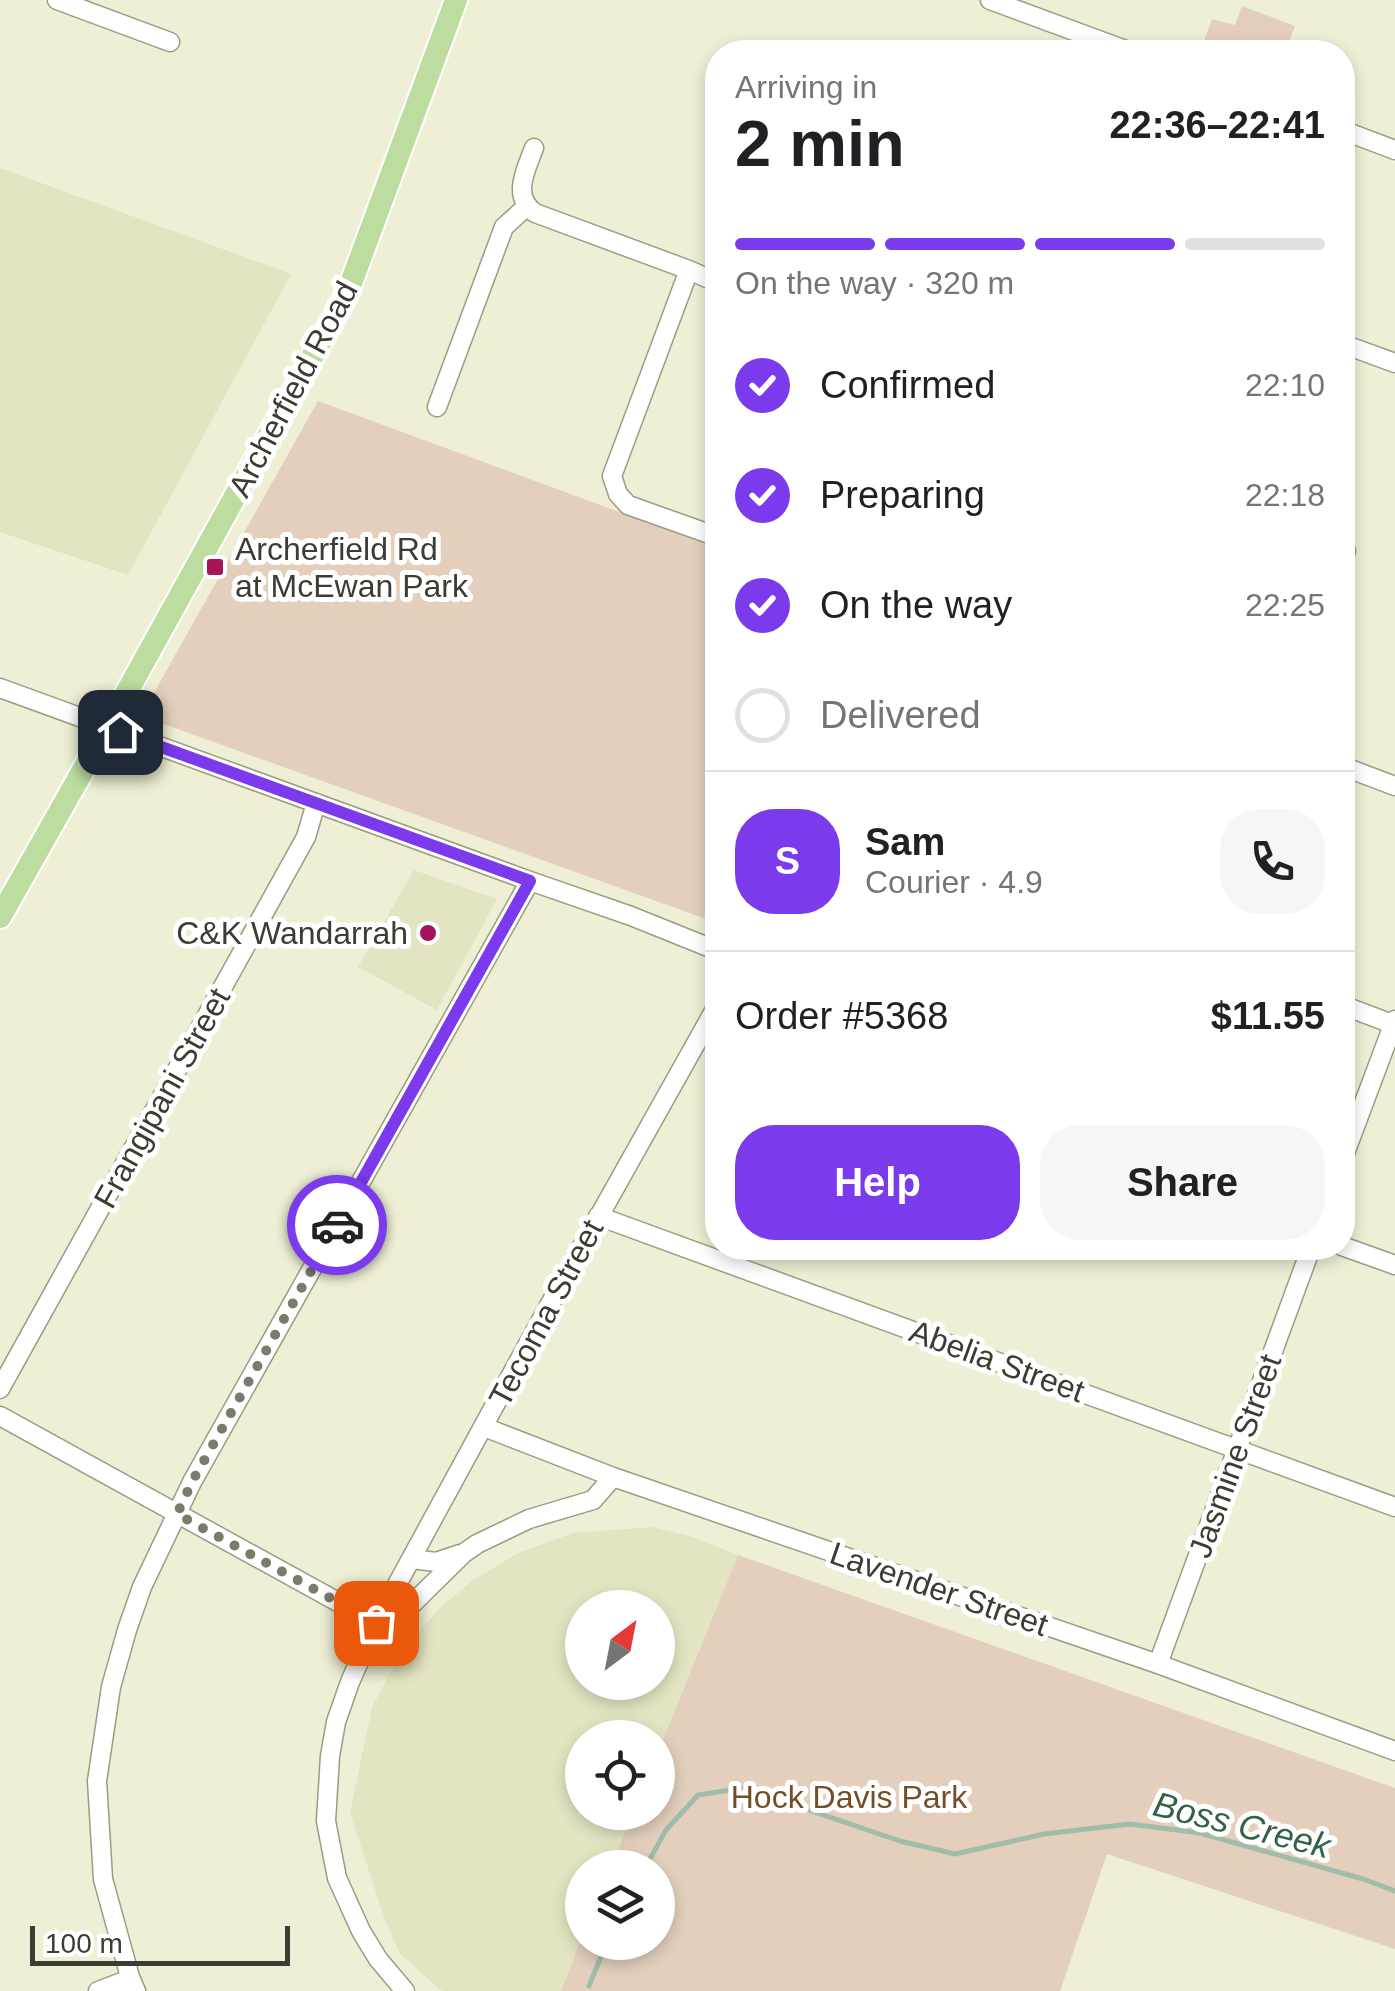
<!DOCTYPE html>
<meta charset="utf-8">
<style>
:root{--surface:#fff;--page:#f6f6f6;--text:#202124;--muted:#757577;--line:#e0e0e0;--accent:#7c3aed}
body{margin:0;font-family:Arial,sans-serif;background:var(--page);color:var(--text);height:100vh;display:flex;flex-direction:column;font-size:38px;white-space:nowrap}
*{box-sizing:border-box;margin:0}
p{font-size:32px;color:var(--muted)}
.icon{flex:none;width:55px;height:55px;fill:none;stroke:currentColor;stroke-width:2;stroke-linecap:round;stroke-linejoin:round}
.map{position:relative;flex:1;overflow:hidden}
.panel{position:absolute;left:705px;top:40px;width:650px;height:1220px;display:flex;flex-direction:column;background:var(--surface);border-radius:40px;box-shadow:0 5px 15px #0003}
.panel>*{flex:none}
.needle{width:65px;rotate:32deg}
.controls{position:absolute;left:565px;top:1590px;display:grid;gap:20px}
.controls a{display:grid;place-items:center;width:110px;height:110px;border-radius:50%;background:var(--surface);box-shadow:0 5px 15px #0003;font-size:50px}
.scale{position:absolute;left:30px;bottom:25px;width:260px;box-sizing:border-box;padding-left:10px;border:5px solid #3c3c32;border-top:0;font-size:28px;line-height:35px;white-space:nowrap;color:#3c3c32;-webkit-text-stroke:8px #fff;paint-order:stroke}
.pin{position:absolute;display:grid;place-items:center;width:85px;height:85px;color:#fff;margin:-42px;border-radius:20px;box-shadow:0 5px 15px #0006}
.courier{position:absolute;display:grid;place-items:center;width:100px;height:100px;margin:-50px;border:8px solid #7c3aed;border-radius:50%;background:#fff;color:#222;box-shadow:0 2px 12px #0007}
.head em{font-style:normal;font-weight:600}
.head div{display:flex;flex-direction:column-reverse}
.head{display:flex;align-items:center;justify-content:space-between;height:170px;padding:0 30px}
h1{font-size:65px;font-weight:600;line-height:75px}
.bar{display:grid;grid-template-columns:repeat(4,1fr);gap:15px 10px;align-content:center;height:120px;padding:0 30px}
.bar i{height:12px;border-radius:8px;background:var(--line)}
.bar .on{background:var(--accent)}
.bar p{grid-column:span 4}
.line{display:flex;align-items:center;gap:25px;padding:0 30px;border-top:2px solid var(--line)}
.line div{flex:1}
.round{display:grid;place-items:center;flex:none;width:105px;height:105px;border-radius:40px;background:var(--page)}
ol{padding:0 30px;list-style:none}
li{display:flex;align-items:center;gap:30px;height:110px}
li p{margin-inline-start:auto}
li .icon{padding:10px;border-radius:50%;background:var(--accent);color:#fff;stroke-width:4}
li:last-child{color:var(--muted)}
li i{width:55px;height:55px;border:5px solid var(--line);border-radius:50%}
.primary-button{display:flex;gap:20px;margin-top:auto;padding:20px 30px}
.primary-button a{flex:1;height:115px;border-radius:40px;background:var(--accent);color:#fff;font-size:40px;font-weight:600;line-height:115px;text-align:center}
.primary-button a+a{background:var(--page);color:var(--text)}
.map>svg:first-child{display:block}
.built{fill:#e3e5c2;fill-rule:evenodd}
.green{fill:#e3cfbc}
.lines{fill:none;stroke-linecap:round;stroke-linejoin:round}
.stream{stroke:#9fbda8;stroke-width:5}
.minor-casing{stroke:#9a9c83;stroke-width:21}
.major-casing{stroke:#fff;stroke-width:26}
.minor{stroke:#fff;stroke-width:18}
.major{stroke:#bcdd9f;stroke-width:22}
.done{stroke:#7a7b6b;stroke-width:10;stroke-dasharray:0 18}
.route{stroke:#7c3aed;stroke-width:12}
.poi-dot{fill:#a3145a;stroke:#fff;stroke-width:4}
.labels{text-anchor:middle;stroke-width:10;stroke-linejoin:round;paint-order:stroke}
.street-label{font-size:32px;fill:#3c3c32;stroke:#fff}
.poi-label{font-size:32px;fill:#3c3c32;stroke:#fff;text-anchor:start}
.park-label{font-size:32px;fill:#734e27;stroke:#fff}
.water-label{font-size:35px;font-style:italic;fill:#326344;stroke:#fff}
</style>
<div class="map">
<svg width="1395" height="1991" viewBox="0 0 1395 1991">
<rect width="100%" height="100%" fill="#eeefd4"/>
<path class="built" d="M0,168l291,106 -163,301 -128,-43z
M414,870l83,29 -60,111 -79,-43z
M653,1527l40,10 45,18 -80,197v-14h-76v74l51,1 -22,54 -29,1v69l-21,54h-119l-42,-37 -15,-34 -35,-107 22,-106 32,-59 37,-41 31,-26 46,-28 55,-20zM582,1608h76v74h-76z"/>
<path class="green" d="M1242,6l53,20 -10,26h-74l-10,-3 11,-30 23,6z
M318,401l399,147v375l-567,-204 -4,-12z
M738,1555l657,233v161l-288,-95 -47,137h-499l21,-54v5h76v-74l-47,-1 22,-54 25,-1v-60z"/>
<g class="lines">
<path class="stream" d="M645,1868l21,-38 32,-35 46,-7 156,53 55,13 89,-20 86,-10 70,9 163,46 32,12
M589,1986l18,-44"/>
<g class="minor-casing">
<path id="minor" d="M57,0l113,42
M990,0l141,52
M1342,130l53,20
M534,148c-8,22 -23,48 1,65l154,57 29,13
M689,270l-77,206 6,18 10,11 90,32
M1342,347l12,1 41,15
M437,407l67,-180 22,-20
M1342,550l4,1
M0,688l530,193 101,35 87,35
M1342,766l53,20
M1342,1005l53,20
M1342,1161l53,-141
M598,1216l797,291
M1342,1246l53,19
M0,1389l306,-552 10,-34
M0,1416l376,207
M484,1427l129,50 545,187 237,87
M412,1559l24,3 24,-8
M376,1623l29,-12 59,-58 13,-9 52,-25 64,-19 20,-23
M1158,1664l153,-416
M98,1991l32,-12
M136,1991l-6,-14 -27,-98 -6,-98 14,-94 16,-57 15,-43 50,-105 338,-601
M405,1991l-27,-32 -17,-28 -24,-53 -11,-57 4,-65 6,-34 14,-40 26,-59 175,-321 167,-298"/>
</g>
<g class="major-casing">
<path id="major" d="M0,917l107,-189 240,-434 109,-294"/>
</g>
<use href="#minor" class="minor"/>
<use href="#major" class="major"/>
</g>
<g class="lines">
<path class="done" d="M337,1225l-145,257 -15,32 199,109"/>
<path class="route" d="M120,732l410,149 -193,344"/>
</g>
<g class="poi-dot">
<rect x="205" y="557" width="20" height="20" rx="5"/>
<circle cx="428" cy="933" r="10"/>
</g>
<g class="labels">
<g class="street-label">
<text transform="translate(293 389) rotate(-62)" y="11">Archerfield Road</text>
<text transform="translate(162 1098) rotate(-61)" y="11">Frangipani Street</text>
<text transform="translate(546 1313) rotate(-62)" y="11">Tecoma Street</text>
<text transform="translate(997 1361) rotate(20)" y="11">Abelia Street</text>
<text transform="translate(1235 1456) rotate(-70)" y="11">Jasmine Street</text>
<text transform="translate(939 1589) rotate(19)" y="11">Lavender Street</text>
</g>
<g class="poi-label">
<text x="235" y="560">Archerfield Rd<tspan x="235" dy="37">at McEwan Park</tspan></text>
<text x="408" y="944" text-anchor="end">C&amp;K Wandarrah</text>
</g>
<g class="park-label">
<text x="849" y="1808">Hock Davis Park</text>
</g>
<g class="water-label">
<text transform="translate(1242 1825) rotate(14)" y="12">Boss Creek</text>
</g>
</g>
</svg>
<div class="controls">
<a><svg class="needle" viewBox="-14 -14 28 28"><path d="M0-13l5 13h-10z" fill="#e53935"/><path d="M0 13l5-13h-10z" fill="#757577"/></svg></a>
<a><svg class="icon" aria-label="locate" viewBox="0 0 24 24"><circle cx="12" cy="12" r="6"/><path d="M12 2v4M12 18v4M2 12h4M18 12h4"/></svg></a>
<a><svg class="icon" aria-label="layers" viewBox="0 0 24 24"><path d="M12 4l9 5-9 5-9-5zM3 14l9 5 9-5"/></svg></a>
</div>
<div class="scale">100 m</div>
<div class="pin" style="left:376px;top:1623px;background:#ea580c"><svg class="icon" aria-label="bag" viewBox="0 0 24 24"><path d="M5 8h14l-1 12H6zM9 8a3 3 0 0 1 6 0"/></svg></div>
<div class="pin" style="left:120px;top:732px;background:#1f2937"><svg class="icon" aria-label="home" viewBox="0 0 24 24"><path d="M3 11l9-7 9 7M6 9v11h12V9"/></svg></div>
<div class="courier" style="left:337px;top:1225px"><svg class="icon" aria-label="car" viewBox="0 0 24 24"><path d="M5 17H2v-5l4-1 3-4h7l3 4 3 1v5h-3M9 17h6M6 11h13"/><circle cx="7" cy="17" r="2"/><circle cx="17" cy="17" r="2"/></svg></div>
<section class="panel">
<div class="head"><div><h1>2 min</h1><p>Arriving in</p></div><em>22:36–22:41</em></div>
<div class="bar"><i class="on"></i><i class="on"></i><i class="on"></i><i></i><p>On the way · 320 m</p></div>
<ol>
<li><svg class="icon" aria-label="check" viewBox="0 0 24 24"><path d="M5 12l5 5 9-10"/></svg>Confirmed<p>22:10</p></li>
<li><svg class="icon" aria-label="check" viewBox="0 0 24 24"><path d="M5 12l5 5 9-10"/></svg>Preparing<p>22:18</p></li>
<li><svg class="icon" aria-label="check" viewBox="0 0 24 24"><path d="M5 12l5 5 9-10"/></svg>On the way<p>22:25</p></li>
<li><i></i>Delivered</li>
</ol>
<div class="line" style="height:180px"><b class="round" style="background:var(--accent);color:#fff">S</b><div><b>Sam</b><p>Courier · 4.9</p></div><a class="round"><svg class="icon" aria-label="phone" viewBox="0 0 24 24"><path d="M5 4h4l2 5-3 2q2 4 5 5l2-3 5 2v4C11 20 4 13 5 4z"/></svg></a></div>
<div class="line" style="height:130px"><div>Order #5368</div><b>$11.55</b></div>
<div class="primary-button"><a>Help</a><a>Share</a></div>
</section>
</div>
